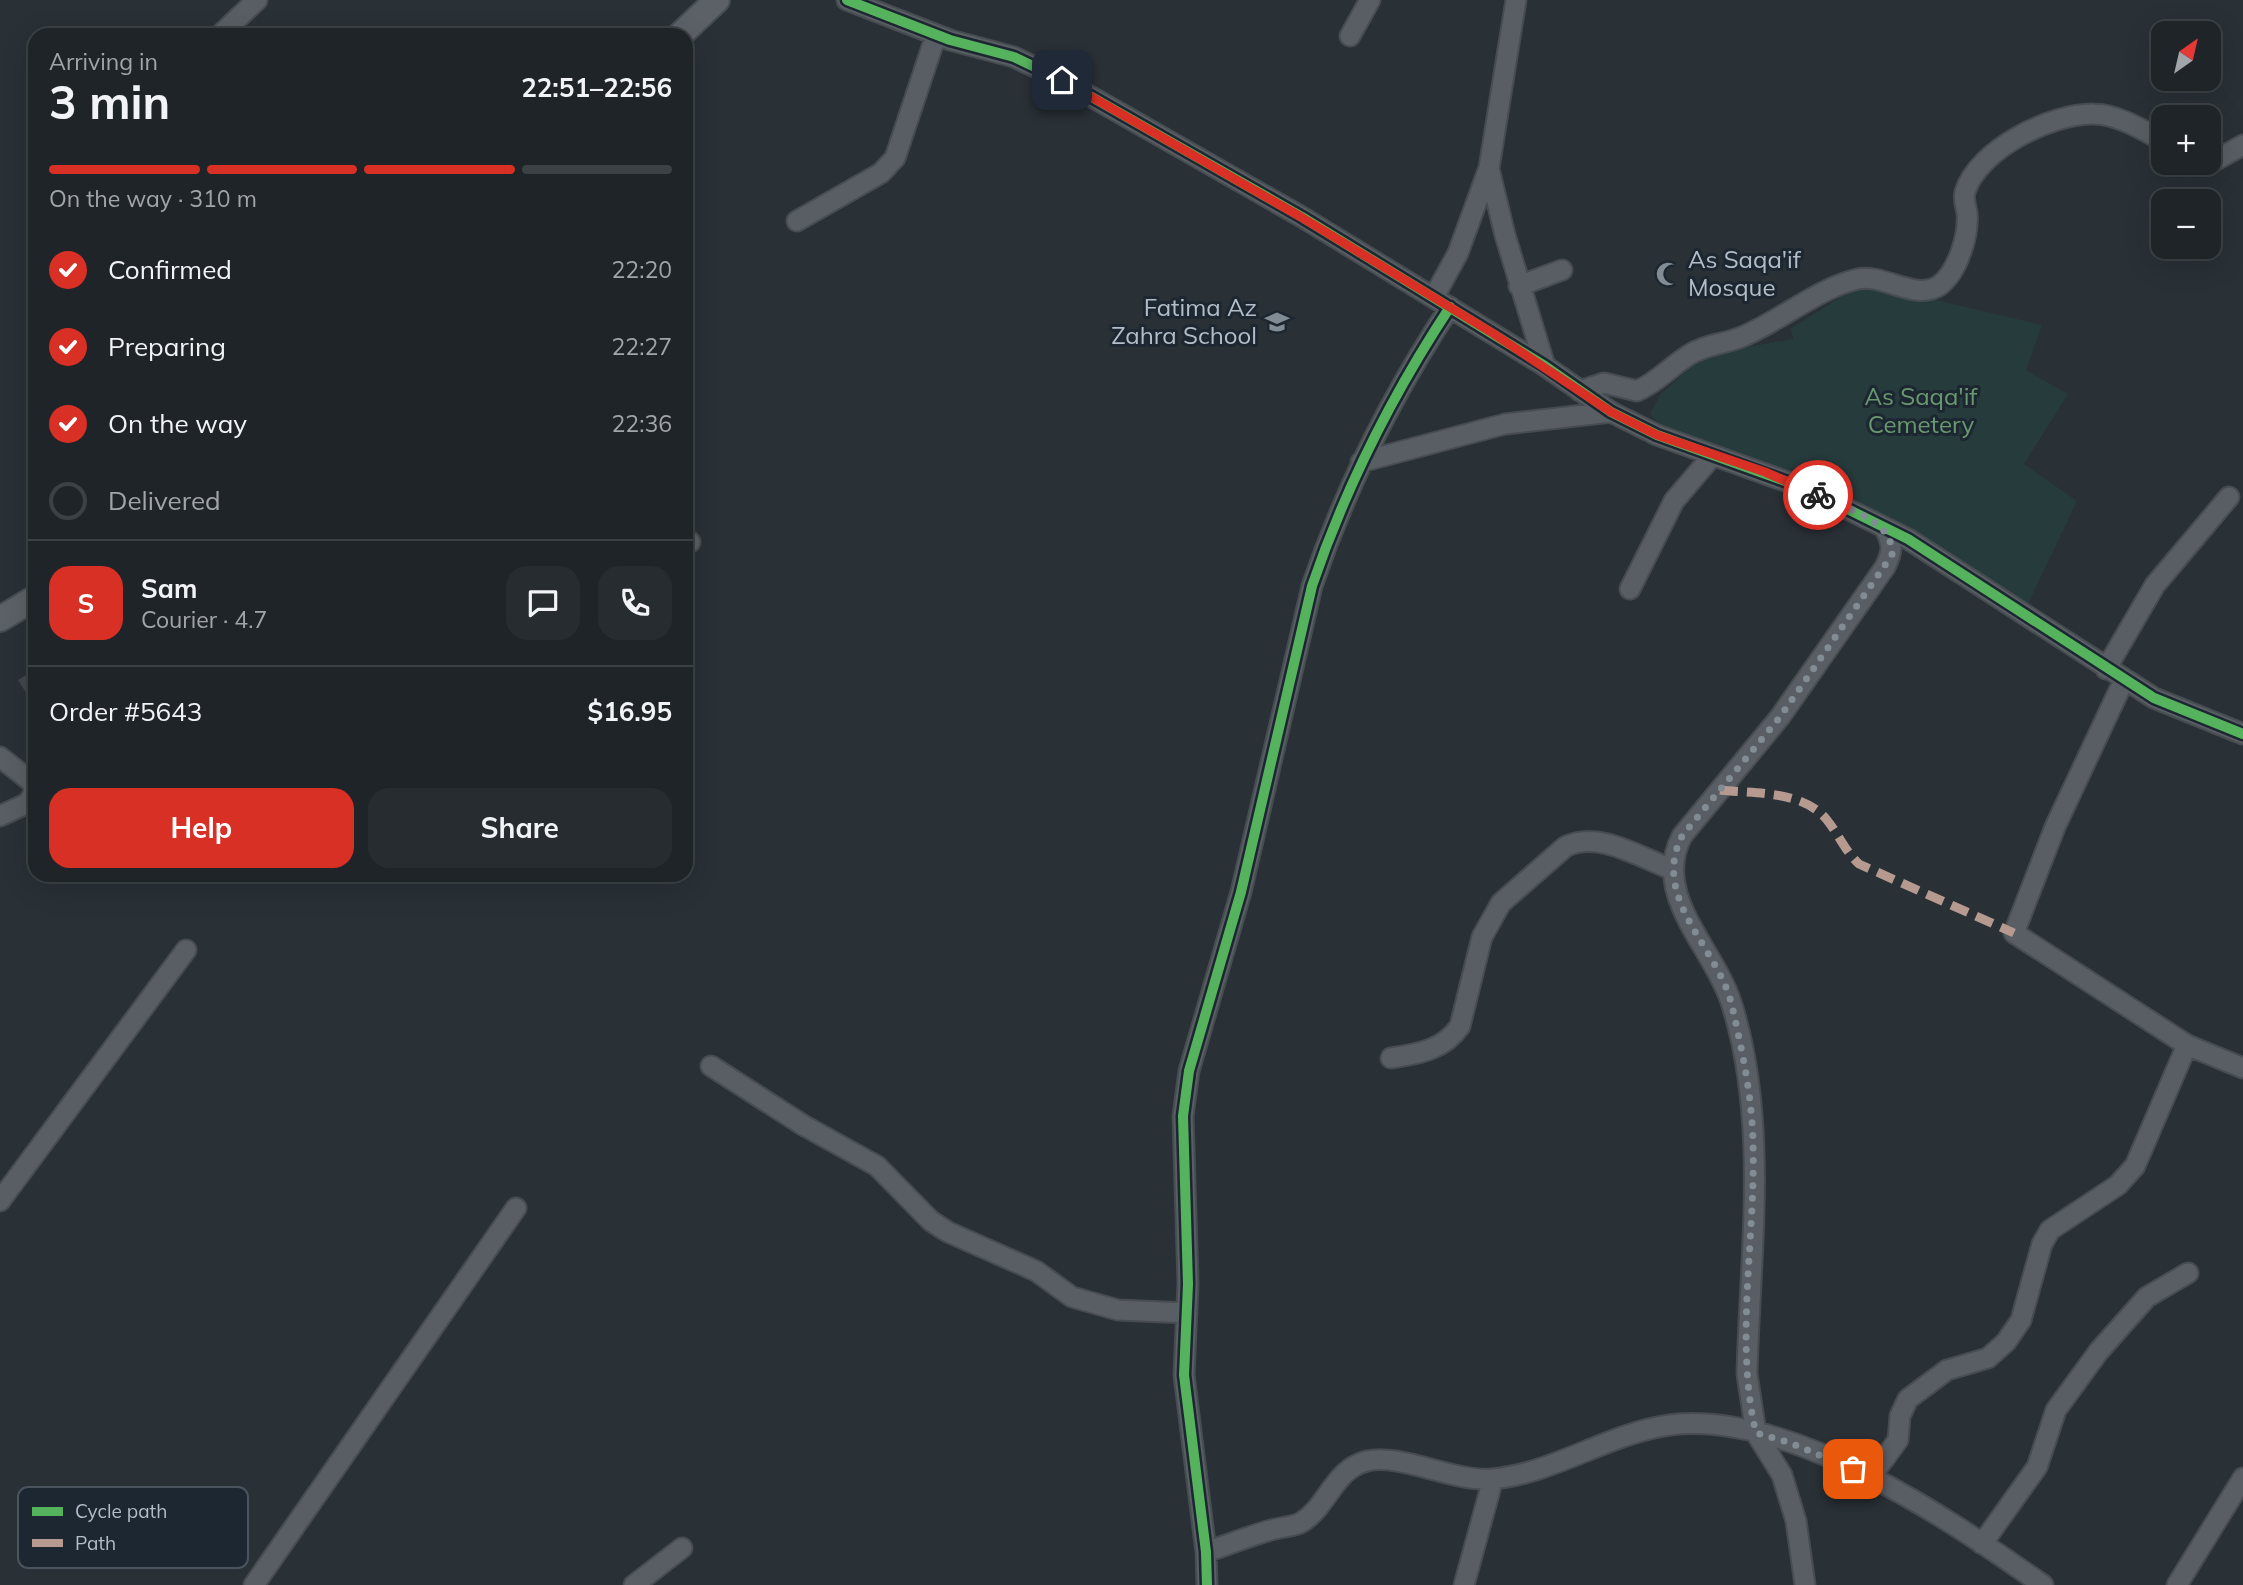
<!DOCTYPE html>
<meta charset="utf-8">
<style>
:root{--surface:#1f2428;--page:#272c30;--text:#f1f3f6;--muted:#a1a4a8;--line:#3c4145;--accent:#d93025}
body{margin:0;font-family:Mulish,sans-serif;background:var(--page);color:var(--text);height:100vh;display:flex;flex-direction:column;font-size:26px;white-space:nowrap}
*{box-sizing:border-box;margin:0}
p{font-size:23px;color:var(--muted)}
.icon{flex:none;width:38px;height:38px;fill:none;stroke:currentColor;stroke-width:2;stroke-linecap:round;stroke-linejoin:round}
.map{position:relative;flex:1;overflow:hidden}
.panel{position:absolute;left:28px;top:28px;width:665px;height:854px;display:flex;flex-direction:column;background:var(--surface);border-radius:21px;box-shadow:0 7px 28px #0002,0 0 0 2px var(--line)}
.panel>*{flex:none}
.needle{width:46px;rotate:34deg}
.buttons{position:absolute;left:2151px;top:21px;display:grid;gap:14px}
.buttons a{display:grid;place-items:center;width:70px;height:70px;border-radius:14px;background:var(--surface);box-shadow:0 7px 28px #0002,0 0 0 2px var(--line);font-size:35px}
.pin{position:absolute;display:grid;place-items:center;width:60px;height:60px;color:#fff;margin:-30px;border-radius:14px;box-shadow:0 4px 10px #0006}
.courier{position:absolute;display:grid;place-items:center;width:70px;height:70px;margin:-35px;border:5px solid #d93025;border-radius:50%;background:#fff;color:#222;box-shadow:0 2px 9px #0007}
.head em{font-style:normal;font-weight:700}
.head div{display:flex;flex-direction:column-reverse}
.head{display:flex;align-items:center;justify-content:space-between;height:119px;padding:0 21px}
h1{font-size:46px;font-weight:700;line-height:52px}
.bar{display:grid;grid-template-columns:repeat(4,1fr);gap:10px 7px;align-content:center;height:84px;padding:0 21px}
.bar i{height:9px;border-radius:5px;background:var(--line)}
.bar .on{background:var(--accent)}
.bar p{grid-column:span 4}
.line{display:flex;align-items:center;gap:18px;padding:0 21px;border-top:2px solid var(--line)}
.line div{flex:1}
.round{display:grid;place-items:center;flex:none;width:74px;height:74px;border-radius:21px;background:var(--page)}
ol{padding:0 21px;list-style:none}
li{display:flex;align-items:center;gap:21px;height:77px}
li p{margin-inline-start:auto}
li .icon{padding:7px;border-radius:50%;background:var(--accent);color:#fff;stroke-width:4}
li:last-child{color:var(--muted)}
li i{width:38px;height:38px;border:4px solid var(--line);border-radius:50%}
.button{display:flex;gap:14px;margin-top:auto;padding:14px 21px}
.button a{flex:1;height:80px;border-radius:21px;background:var(--accent);color:#fff;font-size:28px;font-weight:700;line-height:80px;text-align:center}
.button a+a{background:var(--page);color:var(--text)}
.map>svg:first-child{display:block}
.green{fill:#263b3c}
.building{fill:#41474c}
.lines{fill:none;stroke-linecap:round;stroke-linejoin:round}
.minor-casing{stroke:#474c51;stroke-width:23}
.major-casing{stroke:#464d53;stroke-width:28}
.minor{stroke:#595e64;stroke-width:19}
.major{stroke:#5b6166;stroke-width:24}
.quiet{stroke:#b69a8f;stroke-width:9;stroke-dasharray:18 9;stroke-linecap:butt}
.cycleway-casing{stroke:#1c2731;stroke-width:15}
.cycleway{stroke:#56b35d;stroke-width:10}
.done{stroke:#828c94;stroke-width:7;stroke-dasharray:0 12.6}
.route{stroke:#d93025;stroke-width:9}
.labels{text-anchor:middle;stroke-width:6;stroke-linejoin:round;paint-order:stroke}
.poi-label{font-size:24px;fill:#b2bdc7;stroke:#1c2731;text-anchor:start}
.park-label{font-size:24px;fill:#69986f;stroke:#1c2731}
.key{fill:#1c2731;stroke:#49545e;stroke-width:2}
.key-label{font-size:19px;fill:#b2bdc7}
</style>
<div class="map">
<svg width="2243" height="1585" viewBox="0 0 2243 1585">
<rect width="100%" height="100%" fill="#293036"/>
<path class="green" d="M1863,283l179,42 -16,45 42,24 -44,70 53,37 -49,103c-89,-60 -182,-110 -282,-149 -25,-9 -83,-18 -96,-42l11,-19 44,-40 89,-15 -4,-10z"/>
<path class="building" d="M35,670v37l-17,-27z"/>
<g class="lines">
<g class="minor-casing">
<path id="minor" d="M847,0l103,40 64,17 48,23 240,137 243,149 66,46 46,23 150,54 101,50 246,159 89,36
M220,35l37,-35
M1350,36l20,-36
M2208,160h8l27,-15
M1489,169l16,66 40,131
M797,221l84,-48 14,-15 41,-123
M1519,286l43,-16
M1434,297l24,-44 31,-85 27,-168
M1580,391l24,-8 33,8c21,-9 34,-25 52,-36 15,-10 34,-11 50,-17 39,-15 78,-50 119,-59 25,-6 58,23 82,6 18,-14 29,-50 27,-72 -1,-7 -4,-13 -2,-21 13,-43 87,-79 129,-78 23,0 49,16 69,27
M1361,462l144,-38 106,-12
M686,539l4,3
M1630,589l44,-88 39,-46
M2106,669l49,-84 74,-88
M2124,680l-69,147 -41,106 173,112 56,23
M0,757l33,26 1,10 -6,10 -28,13
M1391,1058c27,-4 53,-8 69,-32l22,-89 19,-34 64,-56c33,-17 74,10 106,22
M711,1066l92,59 74,41 54,55 17,11 88,39 36,26 46,13 69,3
M0,1201l186,-251
M1870,1478l28,-38 2,-24 8,-17 39,-29 41,-12 18,-16 15,-22 21,-76 8,-14 68,-45 17,-19 52,-121
M1982,1544l55,-77 19,-57 43,-59 48,-54 41,-24
M1206,1552c22,-7 43,-16 65,-22 10,-3 23,-3 31,-8 26,-16 32,-53 65,-61 33,-8 86,21 125,18 61,-5 117,-46 178,-54 120,-15 279,94 373,160
M254,1585l262,-377
M634,1585l48,-37
M1207,1585l-1,-33 -22,-177 4,-91 -5,-168 6,-45 52,-179 71,-306c34,-100 80,-191 138,-279
M1464,1585l29,-106
M1805,1585l-9,-64 -14,-46 -26,-42 -9,-59c3,-122 22,-254 -16,-372 -18,-55 -80,-107 -49,-166l98,-119 105,-150c8,-16 8,-23 0,-38
M2177,1585l66,-107"/>
</g>
<g class="major-casing">
<path id="major" d="M680,35l37,-35
M0,619l35,-21"/>
</g>
<use href="#minor" class="minor"/>
<use href="#major" class="major"/>
<path class="quiet" d="M1720,790c34,4 83,0 107,30 12,15 18,31 32,44l155,69"/>
<g class="cycleway-casing">
<path id="cycleway" d="M847,0l103,40 64,17 48,23 240,137 243,149 66,46 46,23 150,54 101,50 246,159 89,36
M1207,1585l-1,-33 -22,-177 4,-91 -5,-168 6,-45 52,-179 71,-306c34,-100 80,-191 138,-279"/>
</g>
<use href="#cycleway" class="cycleway"/>
</g>
<g class="lines">
<path class="done" d="M1818,495c27,13 76,25 74,60l-112,162 -98,119c-32,63 37,112 50,170 10,44 20,90 21,136 3,94 -19,199 3,291l32,9 65,27"/>
<path class="route" d="M1062,80l239,137 193,117 117,78 46,23 108,37 53,23"/>
</g>
<defs>
<g id="mosque-bare" transform="scale(1.89)"><path d="M3.5-4.9A6 6 0 1 0 3.5 4.9A5 5 0 1 1 3.5-4.9Z" fill="#828c94" stroke="#1c2731" stroke-width="2.5" paint-order="stroke"/></g>
<g id="school-bare" transform="scale(1.89)"><path d="M0-5L7-2L0 1L-7-2ZM-4 1L0 2.5L4 1V4Q0 6-4 4Z" fill="#828c94" stroke="#1c2731" stroke-width="2.5" paint-order="stroke"/></g>
</defs>
<g fill-rule="evenodd">
<use href="#mosque-bare" x="1668" y="274"/>
<use href="#school-bare" x="1277" y="322"/>
</g>
<g class="labels">
<g class="poi-label">
<text x="1688" y="268">As Saqa'if<tspan x="1688" dy="28">Mosque</tspan></text>
<text x="1257" y="316" text-anchor="end">Fatima Az<tspan x="1257" dy="28">Zahra School</tspan></text>
</g>
<g class="park-label">
<text x="1921" y="405">As Saqa'if<tspan x="1921" dy="28">Cemetery</tspan></text>
</g>
</g>
<rect x="18" y="1487" width="230" height="81" rx="10" class="key"/>
<rect x="32" y="1507" width="31" height="9" fill="#56b35d"/>
<rect x="32" y="1539" width="31" height="8" fill="#b69a8f"/>
<g class="key-label">
<text x="75" y="1518">Cycle path</text>
<text x="75" y="1550">Path</text>
</g>
</svg>
<div class="buttons">
<a><svg class="needle" viewBox="-14 -14 28 28"><path d="M0-13l5 13h-10z" fill="#e53935"/><path d="M0 13l5-13h-10z" fill="#a1a4a8"/></svg></a>
<a>+</a>
<a>−</a>
</div>
<div class="pin" style="left:1853px;top:1469px;background:#ea580c"><svg class="icon" aria-label="bag" viewBox="0 0 24 24"><path d="M5 8h14l-1 12H6zM9 8a3 3 0 0 1 6 0"/></svg></div>
<div class="pin" style="left:1062px;top:80px;background:#1f2937"><svg class="icon" aria-label="home" viewBox="0 0 24 24"><path d="M3 11l9-7 9 7M6 9v11h12V9"/></svg></div>
<div class="courier" style="left:1818px;top:495px"><svg class="icon" aria-label="bike" viewBox="0 0 24 24"><circle cx="6" cy="16" r="4"/><circle cx="18" cy="16" r="4"/><path d="M6 16l4-8h5l3 8M10 8l3 8H6M13 5h3"/></svg></div>
<section class="panel">
<div class="head"><div><h1>3 min</h1><p>Arriving in</p></div><em>22:51–22:56</em></div>
<div class="bar"><i class="on"></i><i class="on"></i><i class="on"></i><i></i><p>On the way · 310 m</p></div>
<ol>
<li><svg class="icon" aria-label="check" viewBox="0 0 24 24"><path d="M5 12l5 5 9-10"/></svg>Confirmed<p>22:20</p></li>
<li><svg class="icon" aria-label="check" viewBox="0 0 24 24"><path d="M5 12l5 5 9-10"/></svg>Preparing<p>22:27</p></li>
<li><svg class="icon" aria-label="check" viewBox="0 0 24 24"><path d="M5 12l5 5 9-10"/></svg>On the way<p>22:36</p></li>
<li><i></i>Delivered</li>
</ol>
<div class="line" style="height:126px"><b class="round" style="background:var(--accent);color:#fff">S</b><div><b>Sam</b><p>Courier · 4.7</p></div><a class="round"><svg class="icon" aria-label="chat" viewBox="0 0 24 24"><path d="M4 5h16v11H9l-5 4z"/></svg></a><a class="round"><svg class="icon" aria-label="phone" viewBox="0 0 24 24"><path d="M5 4h4l2 5-3 2q2 4 5 5l2-3 5 2v4C11 20 4 13 5 4z"/></svg></a></div>
<div class="line" style="height:91px"><div>Order #5643</div><b>$16.95</b></div>
<div class="button"><a>Help</a><a>Share</a></div>
</section>
</div>
